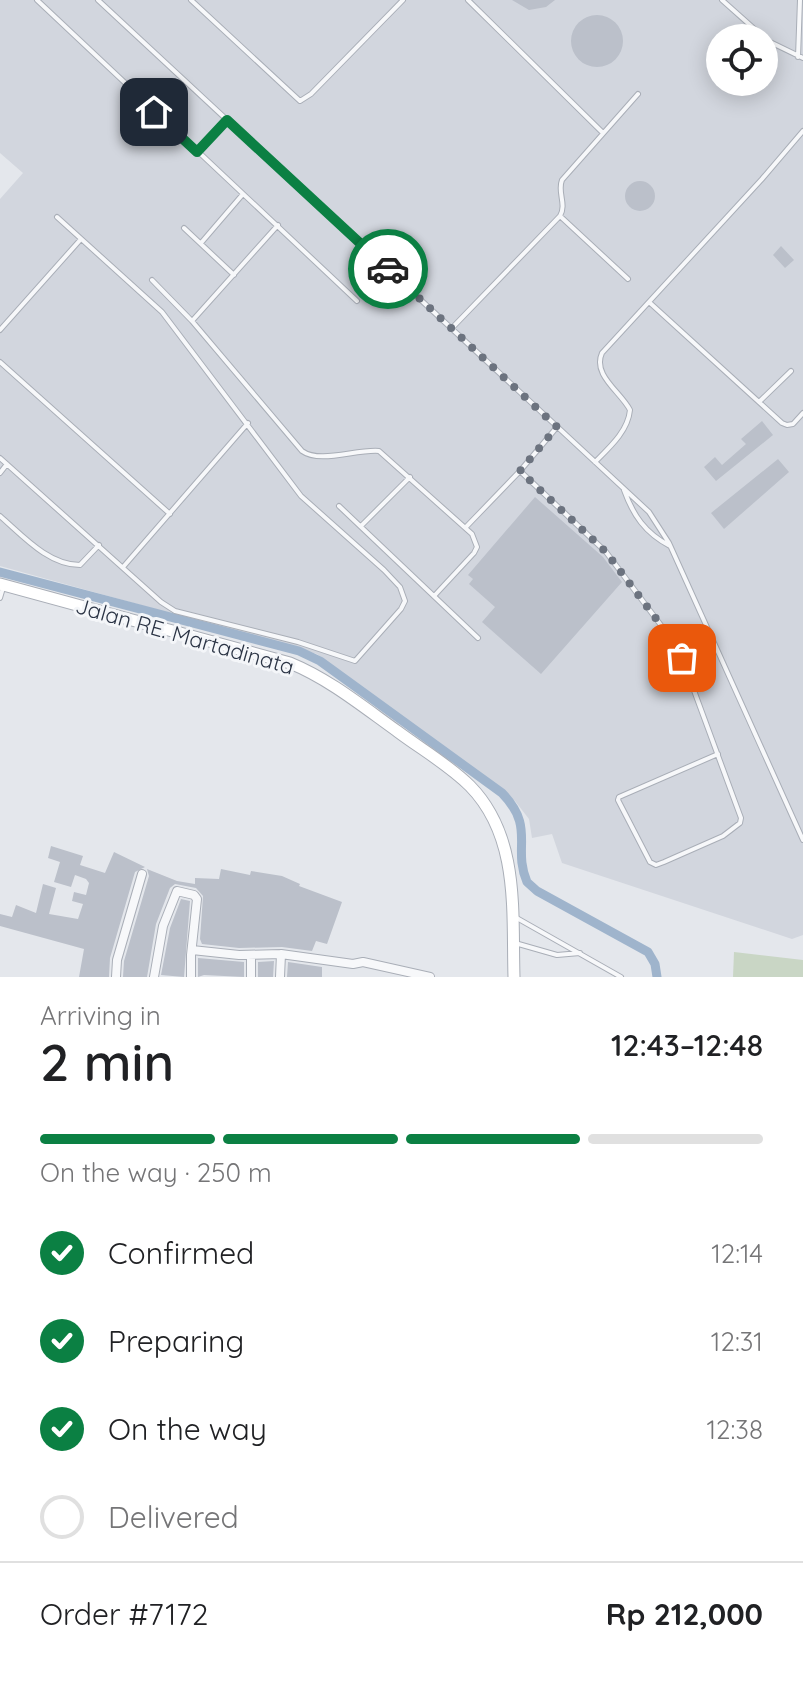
<!DOCTYPE html>
<meta charset="utf-8">
<style>
:root{--surface:#fff;--page:#f2f2f2;--text:#202124;--muted:#757577;--line:#e0e0e0;--accent:#0b8043}
body{margin:0;font-family:Quicksand,sans-serif;background:var(--page);color:var(--text);height:100vh;display:flex;flex-direction:column;font-size:30px;white-space:nowrap}
*{box-sizing:border-box;margin:0}
p{font-size:26px;color:var(--muted)}
.icon{flex:none;width:44px;height:44px;fill:none;stroke:currentColor;stroke-width:2;stroke-linecap:round;stroke-linejoin:round}
.map{position:relative;height:977px;overflow:hidden}
.sheet{display:flex;flex-direction:column;background:var(--surface);flex:1}
.sheet>*{flex:none}
.controls{position:absolute;left:706px;top:24px;display:grid;gap:16px}
.controls a{display:grid;place-items:center;width:72px;height:72px;border-radius:50%;background:var(--surface);box-shadow:0 4px 20px #0003;font-size:40px}
.pin{position:absolute;display:grid;place-items:center;width:68px;height:68px;color:#fff;margin:-34px;border-radius:16px;box-shadow:0 4px 12px #0006}
.courier{position:absolute;display:grid;place-items:center;width:80px;height:80px;margin:-40px;border:6px solid #0b8043;border-radius:50%;background:#fff;color:#222;box-shadow:0 2px 10px #0007}
.headline em{font-style:normal;font-weight:600}
.headline div{display:flex;flex-direction:column-reverse}
.headline{display:flex;align-items:center;justify-content:space-between;height:136px;padding:0 40px}
h1{font-size:52px;font-weight:600;line-height:60px}
.bar{display:grid;grid-template-columns:repeat(4,1fr);gap:12px 8px;align-content:center;height:96px;padding:0 40px}
.bar i{height:10px;border-radius:6px;background:var(--line)}
.bar .selected{background:var(--accent)}
.bar p{grid-column:span 4}
.line{display:flex;align-items:center;gap:20px;padding:0 40px;border-top:2px solid var(--line)}
.line div{flex:1}
ol{padding:0 40px;list-style:none}
li{display:flex;align-items:center;gap:24px;height:88px}
li p{margin-inline-start:auto}
li .icon{padding:8px;border-radius:50%;background:var(--accent);color:#fff;stroke-width:4}
li:last-child{color:var(--muted)}
li i{width:44px;height:44px;border:4px solid var(--line);border-radius:50%}
.map>svg:first-child{display:block}
.built{fill:#d2d6de;fill-rule:evenodd}
.green{fill:#c9d6c5}
.lines{fill:none;stroke-linecap:round;stroke-linejoin:round}
.canal{stroke:#9fb4cc;stroke-width:9}
.building{fill:#bbc0ca}
.service-casing{stroke:#a9aeb7;stroke-width:6}
.minor-casing{stroke:#a9aeb7;stroke-width:10}
.secondary-casing{stroke:#a9aeb7;stroke-width:13}
.service{stroke:#f7f8fa;stroke-width:4}
.minor{stroke:#f7f8fa;stroke-width:8}
.secondary{stroke:#fff;stroke-width:11}
.done{stroke:#6c737f;stroke-width:8;stroke-dasharray:0 14.4}
.route{stroke:#0b8043;stroke-width:10}
.labels{text-anchor:middle;stroke-width:6;stroke-linejoin:round;paint-order:stroke}
.street-label{font-size:22px;fill:#2b3445;stroke:#f4f6f9}
</style>
<div class="map">
<svg width="803" height="977" viewBox="0 0 803 977">
<rect width="100%" height="100%" fill="#e4e7ec"/>
<path class="built" d="M0,0h803v935l-11,4 -230,-76 -10,-29 -20,4 -3,-19 -14,-18 -198,-147 -317,-88v-367l23,-26 -23,-20zM720,38h44v44h-44z"/>
<path class="green" d="M734,952l69,8v17h-70z"/>
<g class="lines">
<path class="canal" d="M0,572l299,79 21,10 182,132c34,35 10,54 25,89l10,9 111,61 7,12 2,13"/>
</g>
<path class="building" d="M512,0h43l-9,7 -17,3z
M571 41a26 26 0 1 1 52 0a26 26 0 1 1-52 0Z
M625 196a15 15 0 1 1 30 0a15 15 0 1 1-30 0Z
M781,246l13,14 -9,8 -12,-13z
M762,421l11,14 -57,46 -12,-14 11,-10 7,8 24,-21 -5,-5z
M778,459l11,13 -65,57 -13,-16z
M535,497l68,60 19,25 -81,92 -59,-52 13,-15 -26,-23 4,-5 -5,-4z
M51,846l32,10 -3,9 25,8 9,-21 31,15 -10,5 -25,86 -1,19h-30l5,-28 -84,-23v-12l12,3 4,-12 20,8 7,-29 13,4 -7,26 29,5 5,-15 -11,-3 2,-9 12,3 3,-12 -3,-4 -11,-4 -4,12 -17,-5 6,-20 -12,-4z
M147,869l30,12 18,3v-6l24,1 2,-10 29,6 1,-4 31,5 18,8 -1,2 43,16 -15,42 -11,-3 -4,10 -30,-4 -43,1 -37,-4 -2,-5 3,-43 -7,-8 -21,-4 -5,4 -14,36 -9,53h-24l1,-16 25,-85z
M181,899l9,2 -6,76 -23,-2 9,-47z
M198,958l46,4v15l-40,-2 -6,2z
M274,961l-1,16h-15v-15z
M288,962l34,5v10h-35z"/>
<g class="lines">
<g class="service-casing">
<path id="service" d="M37,0l320,301
M98,0l551,512 20,31 134,297
M191,0l109,101 11,-7 92,-94
M468,0l135,133
M722,0l46,41 35,17
M798,57l2,-57
M197,152l30,-32
M560,216l68,63
M278,225l-86,96 110,130c18,13 54,-2 77,0l93,83 5,13 -3,6 -39,42
M184,228l50,47
M201,243l42,-49
M152,280l40,41
M649,302l133,121 5,2 6,-1 10,-11
M452,328l108,-112c7,-12 -3,-24 2,-36l76,-86
M0,330l81,-91
M0,362l170,152
M759,402l32,-31
M557,427l-37,44 86,81 57,76 19,30 59,160 -1,5 -17,13 -59,26 -8,3 -6,-3 -32,-62 1,-3 99,-43
M0,458l161,144 14,9 123,31 57,19 46,-52 4,-8 -5,-14 -16,-17 -83,-74 -139,-184 -105,-95
M595,462c15,-15 33,-31 35,-52 -9,-18 -38,-35 -28,-57l160,-174 41,-48
M0,473l7,-9
M624,490c9,25 21,43 46,56
M339,506l139,132
M0,516c22,19 48,49 80,49l19,-20
M361,526l49,-49
M466,527l54,-56
M124,566l124,-143
M0,598l3,-10
M515,917l106,60
M515,943l42,12 23,-2"/>
</g>
<g class="minor-casing">
<path id="minor" d="M192,950l47,5 42,-1
M251,955v22
M116,977l1,-17 25,-86
M154,977l9,-51 14,-35 17,4 3,4 -6,56v22
M280,977l1,-23 72,10 10,-2 67,15"/>
</g>
<g class="secondary-casing">
<path id="secondary" d="M0,584l290,79c39,16 72,43 107,68 24,18 52,34 73,55 50,51 42,126 44,191"/>
</g>
<use href="#service" class="service"/>
<use href="#minor" class="minor"/>
<use href="#secondary" class="secondary"/>
</g>
<g class="lines">
<path class="done" d="M388,269l169,158 -37,44 86,81 57,76 19,30"/>
<path class="route" d="M154,112l43,40 30,-32 161,149"/>
</g>
<g class="labels">
<g class="street-label">
<text transform="translate(185 636) rotate(16)" y="8">Jalan RE. Martadinata</text>
</g>
</g>
</svg>
<div class="controls">
<a><svg class="icon" aria-label="locate" viewBox="0 0 24 24"><circle cx="12" cy="12" r="6"/><path d="M12 2v4M12 18v4M2 12h4M18 12h4"/></svg></a>
</div>
<div class="pin" style="left:682px;top:658px;background:#ea580c"><svg class="icon" aria-label="bag" viewBox="0 0 24 24"><path d="M5 8h14l-1 12H6zM9 8a3 3 0 0 1 6 0"/></svg></div>
<div class="pin" style="left:154px;top:112px;background:#1f2937"><svg class="icon" aria-label="home" viewBox="0 0 24 24"><path d="M3 11l9-7 9 7M6 9v11h12V9"/></svg></div>
<div class="courier" style="left:388px;top:269px"><svg class="icon" aria-label="car" viewBox="0 0 24 24"><path d="M5 17H2v-5l4-1 3-4h7l3 4 3 1v5h-3M9 17h6M6 11h13"/><circle cx="7" cy="17" r="2"/><circle cx="17" cy="17" r="2"/></svg></div>
</div>
<section class="sheet">
<div class="headline"><div><h1>2 min</h1><p>Arriving in</p></div><em>12:43–12:48</em></div>
<div class="bar"><i class="selected"></i><i class="selected"></i><i class="selected"></i><i></i><p>On the way · 250 m</p></div>
<ol>
<li><svg class="icon" aria-label="check" viewBox="0 0 24 24"><path d="M5 12l5 5 9-10"/></svg>Confirmed<p>12:14</p></li>
<li><svg class="icon" aria-label="check" viewBox="0 0 24 24"><path d="M5 12l5 5 9-10"/></svg>Preparing<p>12:31</p></li>
<li><svg class="icon" aria-label="check" viewBox="0 0 24 24"><path d="M5 12l5 5 9-10"/></svg>On the way<p>12:38</p></li>
<li><i></i>Delivered</li>
</ol>
<div class="line" style="height:104px"><div>Order #7172</div><b>Rp 212,000</b></div>
</section>
